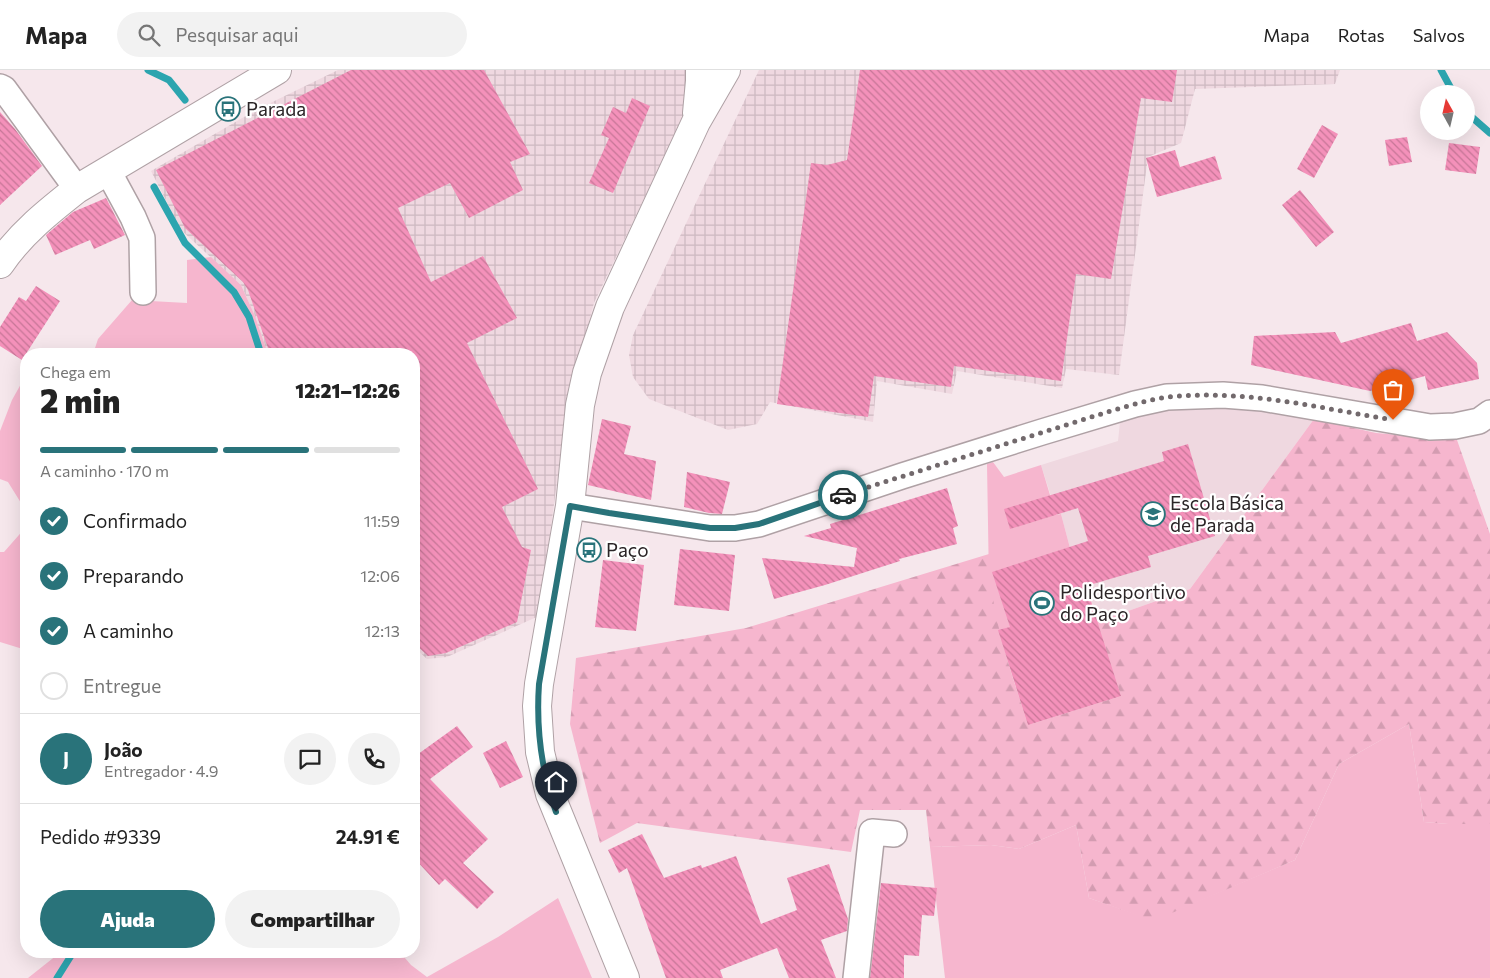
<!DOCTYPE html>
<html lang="pt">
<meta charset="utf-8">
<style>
:root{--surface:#fff;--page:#f2f2f2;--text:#222;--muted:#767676;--line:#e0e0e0;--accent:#29737a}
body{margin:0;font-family:Commissioner,sans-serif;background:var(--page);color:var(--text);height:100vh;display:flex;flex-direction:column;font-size:19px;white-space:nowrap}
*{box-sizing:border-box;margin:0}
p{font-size:16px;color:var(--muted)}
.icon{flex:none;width:28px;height:28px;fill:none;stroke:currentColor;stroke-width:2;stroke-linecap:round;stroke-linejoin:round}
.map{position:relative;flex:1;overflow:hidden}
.drawer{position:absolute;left:20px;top:278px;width:400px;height:610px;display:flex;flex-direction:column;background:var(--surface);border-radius:20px;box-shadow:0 5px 20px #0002}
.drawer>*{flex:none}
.needle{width:32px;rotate:352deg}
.fabs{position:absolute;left:1420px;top:15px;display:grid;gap:10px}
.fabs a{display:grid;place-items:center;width:55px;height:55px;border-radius:50%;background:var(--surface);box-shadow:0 5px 20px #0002;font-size:25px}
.pin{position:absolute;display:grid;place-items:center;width:42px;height:42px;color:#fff;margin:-51px -21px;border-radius:50% 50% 50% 0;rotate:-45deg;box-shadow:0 0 5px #0007}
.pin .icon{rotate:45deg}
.courier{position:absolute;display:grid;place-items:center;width:50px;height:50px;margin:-25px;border:4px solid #29737a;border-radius:50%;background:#fff;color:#222;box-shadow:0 1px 6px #0007}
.summary em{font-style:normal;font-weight:800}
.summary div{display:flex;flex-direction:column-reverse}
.summary{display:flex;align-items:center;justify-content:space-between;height:85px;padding:0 20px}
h1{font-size:32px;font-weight:800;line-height:38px}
.bar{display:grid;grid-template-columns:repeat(4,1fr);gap:8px 5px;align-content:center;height:60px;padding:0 20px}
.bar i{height:6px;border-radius:4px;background:var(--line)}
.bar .active{background:var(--accent)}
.bar p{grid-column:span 4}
.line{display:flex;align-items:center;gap:12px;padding:0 20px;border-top:1px solid var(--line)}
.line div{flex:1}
.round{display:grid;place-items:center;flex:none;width:52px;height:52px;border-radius:26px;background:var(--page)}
ol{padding:0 20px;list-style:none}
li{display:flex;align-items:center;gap:15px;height:55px}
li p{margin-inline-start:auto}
li .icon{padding:5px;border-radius:50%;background:var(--accent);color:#fff;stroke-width:4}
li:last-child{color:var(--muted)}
li i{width:28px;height:28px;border:2px solid var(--line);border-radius:50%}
.action{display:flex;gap:10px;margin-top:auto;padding:10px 20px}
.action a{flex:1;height:58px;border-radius:30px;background:var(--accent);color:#fff;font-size:20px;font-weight:800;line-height:58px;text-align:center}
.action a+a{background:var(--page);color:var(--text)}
header{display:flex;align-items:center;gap:30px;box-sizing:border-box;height:70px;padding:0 25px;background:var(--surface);border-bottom:1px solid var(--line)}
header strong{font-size:24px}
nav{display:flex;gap:28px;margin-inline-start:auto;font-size:18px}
.search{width:350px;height:45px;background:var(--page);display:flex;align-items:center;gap:12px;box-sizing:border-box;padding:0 18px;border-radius:28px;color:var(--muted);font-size:19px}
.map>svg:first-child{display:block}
.built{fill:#efd8e0}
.industrial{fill:url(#industrial-grid)}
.grass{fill:#f6b6ce}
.forest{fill:url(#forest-firs)}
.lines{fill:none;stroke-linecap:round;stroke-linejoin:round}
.stream{stroke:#2ca5af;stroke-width:7}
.building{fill:url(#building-back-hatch)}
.minor-casing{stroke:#afa1a5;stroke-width:28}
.tertiary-casing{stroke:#afa1a5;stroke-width:30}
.primary-casing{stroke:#afa1a5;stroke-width:30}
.minor{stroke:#fff;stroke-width:25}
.tertiary{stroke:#fff;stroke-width:28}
.primary{stroke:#fff;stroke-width:28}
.done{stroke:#72696c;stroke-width:5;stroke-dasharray:0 9}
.route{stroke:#29737a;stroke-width:6}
.labels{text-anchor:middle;stroke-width:4.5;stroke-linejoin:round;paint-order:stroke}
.poi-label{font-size:19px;fill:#2b2527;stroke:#fff;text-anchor:start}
</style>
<header>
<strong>Mapa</strong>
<div class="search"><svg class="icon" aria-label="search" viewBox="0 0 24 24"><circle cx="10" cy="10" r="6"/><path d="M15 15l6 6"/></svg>Pesquisar aqui</div>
<nav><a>Mapa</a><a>Rotas</a><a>Salvos</a></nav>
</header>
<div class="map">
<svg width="1490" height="908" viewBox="0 0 1490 908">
<defs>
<pattern id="industrial-grid" width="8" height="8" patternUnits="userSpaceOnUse" patternTransform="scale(1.25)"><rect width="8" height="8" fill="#efd8e0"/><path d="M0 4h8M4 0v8" fill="none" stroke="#cdb9c0"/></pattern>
<pattern id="forest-firs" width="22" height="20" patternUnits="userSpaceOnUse" patternTransform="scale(1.25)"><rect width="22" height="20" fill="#f6b6ce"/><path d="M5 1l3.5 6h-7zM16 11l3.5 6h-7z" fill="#d39cb1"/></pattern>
<pattern id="building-back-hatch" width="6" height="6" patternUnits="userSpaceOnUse" patternTransform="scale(1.25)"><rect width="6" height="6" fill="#f491ba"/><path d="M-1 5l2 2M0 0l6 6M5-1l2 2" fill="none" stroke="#c67697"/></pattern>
</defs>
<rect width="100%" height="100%" fill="#f6e7ec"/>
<path class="built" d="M1196,336l49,2 69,11 -124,170 -93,33 -23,-75 -4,1 -9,-34 -4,1 -16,-50 77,-24 2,-19 32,-10z"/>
<path class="industrial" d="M338,0h350l-2,41 -92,192 -26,97 -29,216 -92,41 -20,2 -13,-12v-293h-146l-13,-38 -14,-31 -60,-55 -30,-59 105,-61z
M759,0h581l-5,14 -140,5 -14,54 -33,14 -29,218 -53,-6 -4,19 -105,-17 -5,23 -75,-13 -4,41 -103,-20 -13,22 -29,6 -79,-31 -16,-22 -4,-22 4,-20z"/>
<path class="grass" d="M211,187l30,28 14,31 13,38h-175l5,-15 34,-39 55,3v-43z
M26,305v136l-18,-29 -8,-3v-48l12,-31z
M993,392l11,15 37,-12 15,50 5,-1 9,34 4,-1 47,149 -93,29 -30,-95 -9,-47 -2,-119z
M26,457v123l-26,-8v-90h4z
M1409,654l15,98 24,2h42v154h-545l-15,-131 61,-2 28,4 57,-24 13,73 64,22 142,-60 44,-96z
M558,828l34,80h-564l34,-27h337l12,14 16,12 71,-40z"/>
<path class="forest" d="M1314,349l62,14 81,7 33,94v290h-42l-24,-2 -15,-98 -70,40 -44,96 -142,61 -64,-23 -13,-73 -57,24 -28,-4 -61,2 -4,-37h-66l-9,42 -214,-29 -37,20 -30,-119 6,-66 170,-30 243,-74c1,61 21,113 39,171l93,-29 -24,-74 93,-33z"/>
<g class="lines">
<path class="stream" d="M148,0l21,10 16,20
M1441,0l13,24
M1466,42l24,21
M154,117l31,56 49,49 15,25 12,37
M57,908l17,-27"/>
</g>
<path class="building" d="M351,0h133l46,84 -20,8 13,28 -54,28 -19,-35 -52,25 33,74 52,-26 34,62 -50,25 71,146 -36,18 20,40 9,3 -14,72 -71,31 -18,3 -14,-13v-289h-144l-22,-64 -5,-8 -58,-54 -29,-58z
M860,0h317l-5,32 -31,-4 -30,181 -35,-5 -15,107 -107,-15 -3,21 -77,-11 -6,41 -91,-13 34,-241 16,2 20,-5z
M632,28l18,8 -37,87 -24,-10 20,-45 -8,-3 12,-28 13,6z
M0,42l15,17 27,37 -42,39z
M1322,55l16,9 -24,44 -17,-9z
M1407,67l5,25 -23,4 -4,-26z
M1449,73l31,4 -4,27 -31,-4z
M1175,80l5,17 35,-11 7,23 -65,18 -11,-39z
M1300,120l34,42 -18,15 -34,-42z
M106,128l19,37 -31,14 -4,-9 -35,15 -9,-20 27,-23z
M36,216l24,15 -38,59 -22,-14v-19l19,-30 7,4z
M1411,253l6,18 30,-9 30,31 2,16 -51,11 -3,-14 -55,15 -119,-26 3,-29 81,-4 6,11z
M602,349l29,7 -7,28 32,7 -5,39 -63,-15z
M1188,374l27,92 -67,20 3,11 -65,19 35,110 -93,29 -30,-95 12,-3 -18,-55 96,-31 -10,-33 -68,21 -6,-20 160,-48 -2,-9z
M687,402l43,10 -8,32 -13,-1 -25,-6z
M947,418l11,38 -5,2 4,16 -58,15 1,2 -75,24 -51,14 -12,-41 92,9 3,-19 -53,-12 27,-8 -1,-4z
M680,479l55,6 -6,56 -55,-6z
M603,490l41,5 -8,66 -41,-4z
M457,656l16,21 -43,32 58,60 -25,24 31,29 -17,17 -32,-30 -6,6 -25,-27v-101z
M506,671l17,36 -23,11 -17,-35z
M642,764l22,44 37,-13 1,3 34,-12 25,68 36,-14 -10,-32 42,-14 19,55 -1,12 -26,9 15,38h-47l-12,-30 -57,22 3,8h-57l-39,-110 -8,5 -11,-23z
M881,813l56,5 -3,28 -12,-1 -3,41 -15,-1v23h-34z"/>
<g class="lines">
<g class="minor-casing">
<path id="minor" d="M0,17l4,2 73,100
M108,101l25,46 9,21 1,54
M570,436l140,22h25l24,-4 143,-48 140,-44 93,-28 32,-7 56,-2 39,3 168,29 25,-1 24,-5 11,-8
M856,908l16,-146 22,2"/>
</g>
<g class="tertiary-casing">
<path id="tertiary" d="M697,43l3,-32v-11
M625,908l-75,-184 -10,-42 -3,-46 2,-22 31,-178 10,-101 7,-32 23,-66 86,-185 30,-52"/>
</g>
<g class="primary-casing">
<path id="primary" d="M0,194c20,-30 49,-53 77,-75l200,-119"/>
</g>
<use href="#minor" class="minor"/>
<use href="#tertiary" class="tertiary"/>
<use href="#primary" class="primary"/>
</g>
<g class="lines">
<path class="done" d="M843,425l255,-80c23,-7 47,-15 71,-18 76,-8 150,11 224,23"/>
<path class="route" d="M556,742c-15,-42 -20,-84 -17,-128l31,-178 39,7 101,15h25l24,-4 84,-29"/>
</g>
<defs>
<g id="bus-ring" transform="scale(1.25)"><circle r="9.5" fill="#fff" stroke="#29737a" stroke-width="1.5"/><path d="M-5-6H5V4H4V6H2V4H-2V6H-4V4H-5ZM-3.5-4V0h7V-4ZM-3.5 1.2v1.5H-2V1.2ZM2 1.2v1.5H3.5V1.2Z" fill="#29737a"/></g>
<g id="school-ring" transform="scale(1.25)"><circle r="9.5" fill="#fff" stroke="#29737a" stroke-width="1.5"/><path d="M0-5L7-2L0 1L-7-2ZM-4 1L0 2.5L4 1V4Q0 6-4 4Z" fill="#29737a"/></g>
<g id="stadium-ring" transform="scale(1.25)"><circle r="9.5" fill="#fff" stroke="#29737a" stroke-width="1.5"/><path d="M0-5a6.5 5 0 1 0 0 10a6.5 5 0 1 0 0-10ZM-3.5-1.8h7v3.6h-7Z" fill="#29737a"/></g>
</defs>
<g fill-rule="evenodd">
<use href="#bus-ring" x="228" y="39"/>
<use href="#school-ring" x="1153" y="444"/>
<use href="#bus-ring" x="589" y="480"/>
<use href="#stadium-ring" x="1042" y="533"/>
</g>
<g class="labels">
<g class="poi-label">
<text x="246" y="46">Parada</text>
<text x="1170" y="440">Escola Básica<tspan x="1170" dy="22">de Parada</tspan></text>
<text x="606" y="487">Paço</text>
<text x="1060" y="529">Polidesportivo<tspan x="1060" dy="22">do Paço</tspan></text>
</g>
</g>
</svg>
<div class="fabs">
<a><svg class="needle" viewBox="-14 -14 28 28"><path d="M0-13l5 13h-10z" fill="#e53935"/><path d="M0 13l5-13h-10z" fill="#767676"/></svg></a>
</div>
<div class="pin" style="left:1393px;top:350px;background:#ea580c"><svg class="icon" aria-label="bag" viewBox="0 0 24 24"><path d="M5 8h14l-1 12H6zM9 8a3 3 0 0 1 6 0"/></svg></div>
<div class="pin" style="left:556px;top:742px;background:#1f2937"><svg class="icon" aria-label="home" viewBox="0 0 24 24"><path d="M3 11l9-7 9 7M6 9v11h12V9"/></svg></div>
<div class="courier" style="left:843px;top:425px"><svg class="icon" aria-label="car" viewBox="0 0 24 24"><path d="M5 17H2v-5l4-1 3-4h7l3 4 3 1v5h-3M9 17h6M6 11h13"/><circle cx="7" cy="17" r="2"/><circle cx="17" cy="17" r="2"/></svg></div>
<section class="drawer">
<div class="summary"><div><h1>2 min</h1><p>Chega em</p></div><em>12:21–12:26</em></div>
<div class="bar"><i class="active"></i><i class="active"></i><i class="active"></i><i></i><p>A caminho · 170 m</p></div>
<ol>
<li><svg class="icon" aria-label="check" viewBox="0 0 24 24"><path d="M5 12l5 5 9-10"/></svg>Confirmado<p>11:59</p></li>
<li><svg class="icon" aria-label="check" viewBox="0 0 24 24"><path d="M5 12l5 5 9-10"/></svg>Preparando<p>12:06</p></li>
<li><svg class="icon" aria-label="check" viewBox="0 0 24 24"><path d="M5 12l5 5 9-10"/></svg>A caminho<p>12:13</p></li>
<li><i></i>Entregue</li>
</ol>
<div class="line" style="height:90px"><b class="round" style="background:var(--accent);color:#fff">J</b><div><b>João</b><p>Entregador · 4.9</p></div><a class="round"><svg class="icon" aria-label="chat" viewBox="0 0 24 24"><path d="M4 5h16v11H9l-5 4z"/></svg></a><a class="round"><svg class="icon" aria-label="phone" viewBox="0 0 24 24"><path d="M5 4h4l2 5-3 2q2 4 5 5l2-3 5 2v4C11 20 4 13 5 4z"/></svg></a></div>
<div class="line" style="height:65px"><div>Pedido #9339</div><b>24.91 €</b></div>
<div class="action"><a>Ajuda</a><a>Compartilhar</a></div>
</section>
</div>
